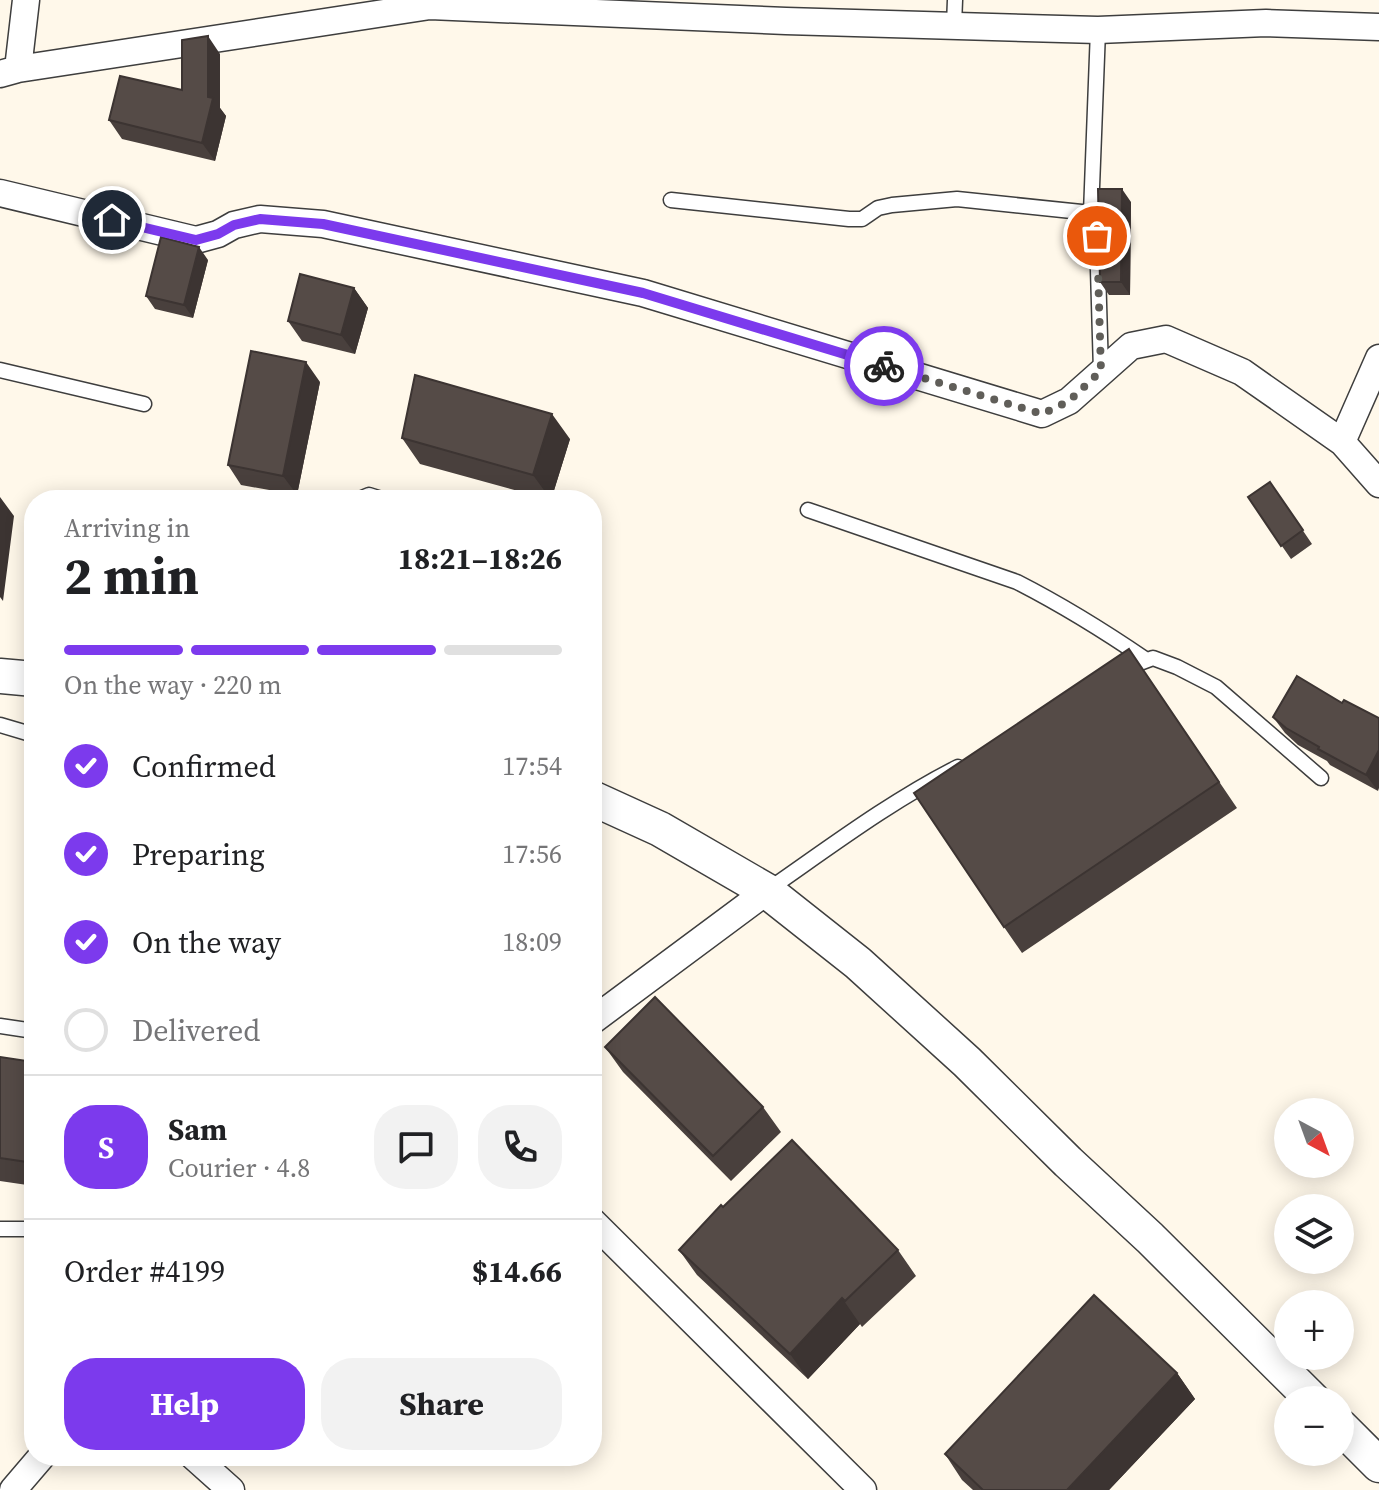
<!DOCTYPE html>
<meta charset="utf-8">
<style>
:root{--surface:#fff;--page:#f2f2f2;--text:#202124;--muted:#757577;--line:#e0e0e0;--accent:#7c3aed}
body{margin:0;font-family:"Source Serif 4",serif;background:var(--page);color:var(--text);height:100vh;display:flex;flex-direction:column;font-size:30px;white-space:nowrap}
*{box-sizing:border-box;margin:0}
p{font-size:26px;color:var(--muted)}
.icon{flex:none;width:44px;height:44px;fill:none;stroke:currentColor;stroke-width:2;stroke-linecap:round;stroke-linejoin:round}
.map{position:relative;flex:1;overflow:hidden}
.panel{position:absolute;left:24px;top:490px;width:578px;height:976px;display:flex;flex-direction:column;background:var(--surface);border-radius:32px;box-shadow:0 4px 20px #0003}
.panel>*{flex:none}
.needle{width:52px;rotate:139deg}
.fabs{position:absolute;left:1274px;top:1098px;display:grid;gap:16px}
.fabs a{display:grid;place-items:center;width:80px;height:80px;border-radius:50%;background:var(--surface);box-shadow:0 4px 20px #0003;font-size:40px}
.pin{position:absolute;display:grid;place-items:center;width:68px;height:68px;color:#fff;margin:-34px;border:4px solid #fff;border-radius:50%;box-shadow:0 2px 8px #0007}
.courier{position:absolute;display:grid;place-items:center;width:80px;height:80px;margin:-40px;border:6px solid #7c3aed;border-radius:50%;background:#fff;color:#222;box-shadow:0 2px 10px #0007}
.headline em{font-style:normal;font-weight:700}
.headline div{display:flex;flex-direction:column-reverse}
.headline{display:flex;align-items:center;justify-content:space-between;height:136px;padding:0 40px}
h1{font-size:52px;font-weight:700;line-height:60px}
.bar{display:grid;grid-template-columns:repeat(4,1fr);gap:12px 8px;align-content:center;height:96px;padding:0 40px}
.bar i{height:10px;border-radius:6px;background:var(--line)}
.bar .on{background:var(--accent)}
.bar p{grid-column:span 4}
.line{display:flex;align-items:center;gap:20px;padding:0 40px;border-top:2px solid var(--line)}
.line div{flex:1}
.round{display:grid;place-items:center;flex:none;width:84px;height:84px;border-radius:32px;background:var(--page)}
ol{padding:0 40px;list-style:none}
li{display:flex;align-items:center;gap:24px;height:88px}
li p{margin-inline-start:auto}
li .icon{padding:8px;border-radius:50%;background:var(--accent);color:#fff;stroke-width:4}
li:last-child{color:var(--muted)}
li i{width:44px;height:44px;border:4px solid var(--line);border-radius:50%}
.button{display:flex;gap:16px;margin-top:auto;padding:16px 40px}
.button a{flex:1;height:92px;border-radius:32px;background:var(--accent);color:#fff;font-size:32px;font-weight:700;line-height:92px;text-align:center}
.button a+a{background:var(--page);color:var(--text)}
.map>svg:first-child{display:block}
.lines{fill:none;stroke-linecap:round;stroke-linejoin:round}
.service-casing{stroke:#3e3e3e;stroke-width:17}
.minor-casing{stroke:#3e3e3e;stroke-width:29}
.tertiary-casing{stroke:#3e3e3e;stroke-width:37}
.service{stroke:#fff;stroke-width:14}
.minor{stroke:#fff;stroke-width:26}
.tertiary{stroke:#fff;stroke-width:34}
.wall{fill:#49403d}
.shaded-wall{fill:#3c3432}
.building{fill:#554b47;stroke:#3c3432;stroke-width:2}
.done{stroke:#605e59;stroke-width:8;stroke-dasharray:0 14.4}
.route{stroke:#7c3aed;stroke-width:10}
</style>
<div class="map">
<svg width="1379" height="1490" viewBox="0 0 1379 1490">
<rect width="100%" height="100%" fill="#fff8ea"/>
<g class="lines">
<g class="service-casing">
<path id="service" d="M954,25l1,-25
M671,200l178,19h13l16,-11 14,-3 65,-6 134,14 4,9 2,14 4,135
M1091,213l7,-183
M0,370l144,34
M357,500l12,-5 16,5
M808,510l209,72c45,23 87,49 128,77
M1124,669l29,-11 24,9 39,20 105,91
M0,725l34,10
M768,890c62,-43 123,-89 190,-123
M0,1026l34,5
M0,1229h34"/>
</g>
<g class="minor-casing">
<path id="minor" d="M18,69l8,-69
M0,74l18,-5 412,-63 356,15 312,9 168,-7 113,4
M0,193l196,47 22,-6 16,-9 26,-6 63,5 320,69 399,121 27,-13 62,-55 35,-7 76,33 100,70 37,42
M1342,442l37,-84
M592,1021l175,-130
M592,1221l271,269
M193,1456l38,34
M13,1490l29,-34"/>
</g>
<g class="tertiary-casing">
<path id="tertiary" d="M0,676l34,3
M592,798l68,31 107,62 91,72 109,99 101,100 82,76 163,162
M1340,1426l39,39"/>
</g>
<use href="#service" class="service"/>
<use href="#minor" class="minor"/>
<use href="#tertiary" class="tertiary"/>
</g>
<path class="wall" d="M220,54v54l6,8 -11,45 -93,-22 -13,-19 73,-30z
M1131,202l-1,93h-21l-9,-13z
M208,260l-15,58 -38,-9 -9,-13z
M354,288l14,20 -13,46 -53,-13 -14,-20z
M320,382l-23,113 -56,-10 -13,-20z
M402,438l168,1 -19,61 -131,-36z
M1270,482l42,62 -21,15 -43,-62z
M1129,649l108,159 -215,145 -18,-26z
M1342,703l36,88 -48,-26 -3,-4 -29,-16 -13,-12 -12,-16z
M605,1047l158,60 18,25 -50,49 -108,-109z
M0,1057l34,5v124l-34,-5z
M723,1207l175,43 18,26 -54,51 -2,-3 -52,55 -111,-104 -18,-25z
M1177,1373l18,26 -86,91h-136l-11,-10 -17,-26z"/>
<path class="shaded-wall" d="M208,36l12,18v54l6,8 -11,45 -13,-18 6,-46z
M1122,189l9,13 -1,93 -9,-13z
M199,247l9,13 -15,58 -9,-13z
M354,288l14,20 -13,46 -14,-19z
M306,362l14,20 -23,113 -14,-19z
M552,414l18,25 -19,61 -18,-25z
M0,497l14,19 -11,85 -3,-4z
M1379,750v38l-1,3 -12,-16z
M842,1298l18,26 -52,55 -18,-25z
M1177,1373l18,26 -86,91h-42z"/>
<path class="building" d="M208,36v61l5,1 -11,45 -93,-23 11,-44 62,14v-50z
M1098,189h24l-1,93h-21z
M161,237l38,10 -15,58 -38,-9z
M300,274l54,14 -13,47 -53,-14z
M251,351l55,11 -23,114 -55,-11z
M415,375l137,39 -19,61 -131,-37z
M1270,482l33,48 -22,16 -33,-49z
M1129,649l90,133 -215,145 -90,-134z
M1297,676l45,27 2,-3 35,18v32l-13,25 -48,-26 1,-2 -33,-19 -13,-11z
M655,997l108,110 -50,49 -108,-109z
M0,1057l34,5v101l-34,-5z
M792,1140l106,110 -53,51 -3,-3 -52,56 -111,-104 42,-45 2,2z
M1094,1295l83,78 -110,117h-84l-38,-36z"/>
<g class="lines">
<path class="done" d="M884,366l158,48 27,-13 32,-30 -4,-135"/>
<path class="route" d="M112,220l84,20 22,-6 16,-9 26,-6 63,5 320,69 241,73"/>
</g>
</svg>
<div class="fabs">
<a><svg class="needle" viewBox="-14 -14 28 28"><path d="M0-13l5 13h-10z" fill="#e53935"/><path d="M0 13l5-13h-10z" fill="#757577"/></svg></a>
<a><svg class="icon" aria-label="layers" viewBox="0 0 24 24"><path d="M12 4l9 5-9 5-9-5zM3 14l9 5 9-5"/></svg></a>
<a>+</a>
<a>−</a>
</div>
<div class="pin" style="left:1097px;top:236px;background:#ea580c"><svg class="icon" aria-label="bag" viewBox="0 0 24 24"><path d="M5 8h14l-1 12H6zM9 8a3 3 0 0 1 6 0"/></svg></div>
<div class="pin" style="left:112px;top:220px;background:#1f2937"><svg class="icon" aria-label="home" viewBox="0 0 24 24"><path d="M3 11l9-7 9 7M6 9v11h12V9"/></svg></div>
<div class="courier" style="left:884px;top:366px"><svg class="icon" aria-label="bike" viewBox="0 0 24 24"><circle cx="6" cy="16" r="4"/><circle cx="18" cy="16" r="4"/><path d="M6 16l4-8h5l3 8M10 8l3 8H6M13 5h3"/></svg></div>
<section class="panel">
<div class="headline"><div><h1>2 min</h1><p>Arriving in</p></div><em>18:21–18:26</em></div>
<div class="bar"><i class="on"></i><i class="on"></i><i class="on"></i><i></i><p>On the way · 220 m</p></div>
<ol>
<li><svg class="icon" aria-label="check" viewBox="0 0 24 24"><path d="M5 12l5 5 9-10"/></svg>Confirmed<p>17:54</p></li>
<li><svg class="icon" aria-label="check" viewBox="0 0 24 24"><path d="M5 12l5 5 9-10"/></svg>Preparing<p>17:56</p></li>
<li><svg class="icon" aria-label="check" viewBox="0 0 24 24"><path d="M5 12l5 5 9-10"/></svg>On the way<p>18:09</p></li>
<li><i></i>Delivered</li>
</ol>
<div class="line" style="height:144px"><b class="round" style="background:var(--accent);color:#fff">S</b><div><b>Sam</b><p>Courier · 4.8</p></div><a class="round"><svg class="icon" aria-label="chat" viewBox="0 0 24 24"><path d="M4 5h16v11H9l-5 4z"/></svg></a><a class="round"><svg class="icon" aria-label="phone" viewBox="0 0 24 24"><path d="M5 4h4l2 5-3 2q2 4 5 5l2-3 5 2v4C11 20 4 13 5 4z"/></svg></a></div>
<div class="line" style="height:104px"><div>Order #4199</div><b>$14.66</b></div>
<div class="button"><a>Help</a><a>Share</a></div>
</section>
</div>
